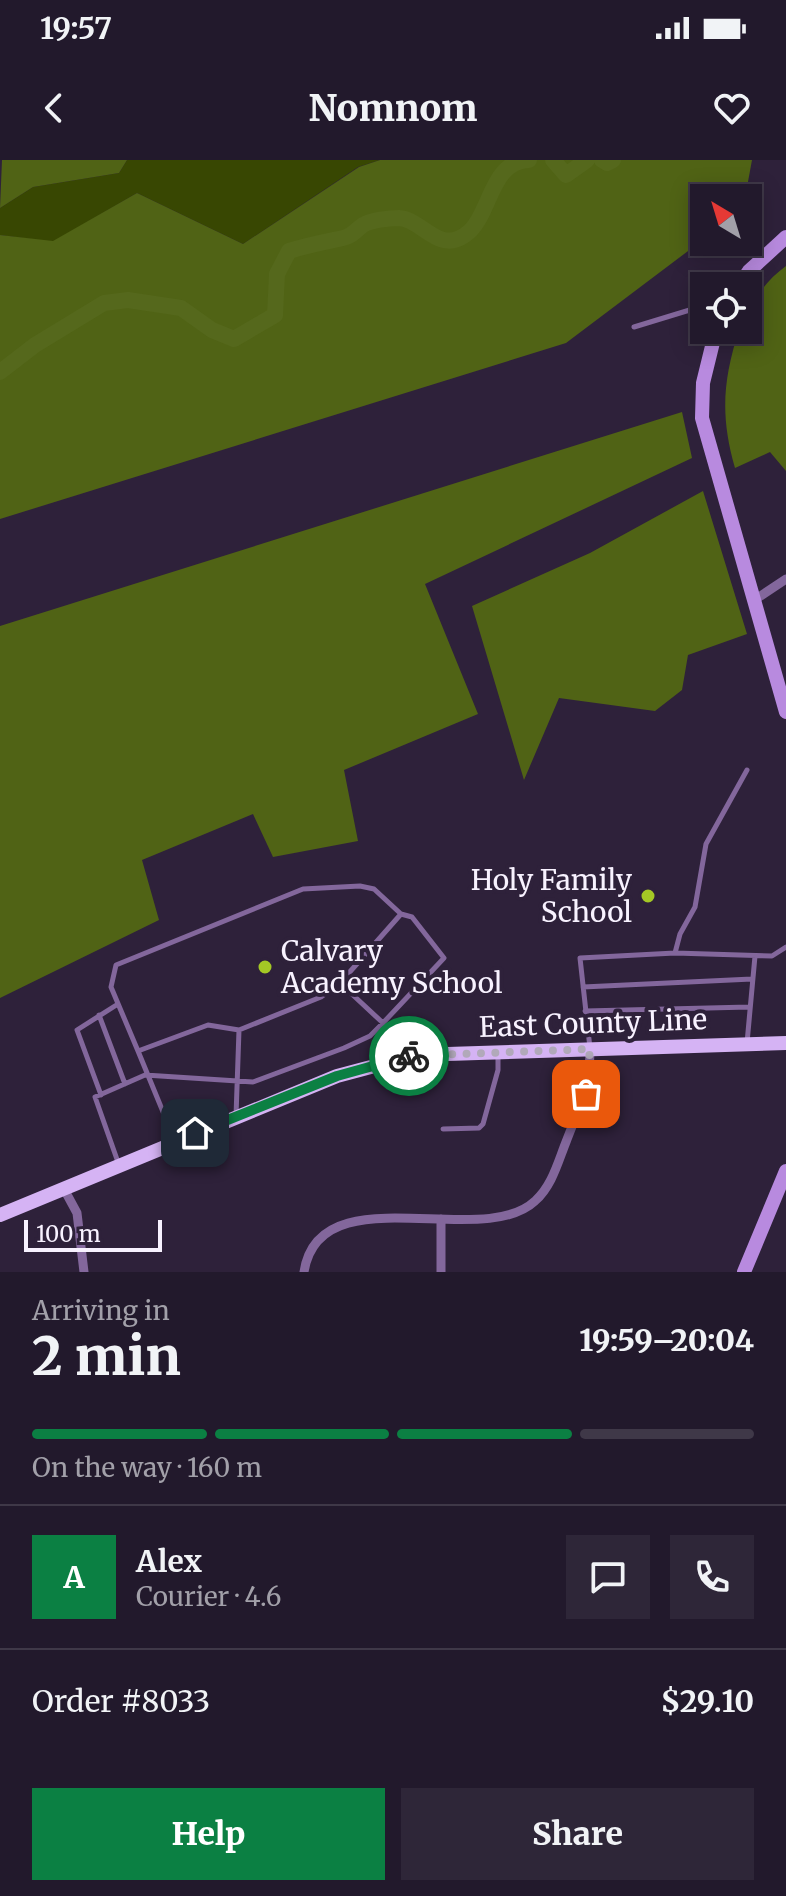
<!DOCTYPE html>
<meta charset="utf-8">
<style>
:root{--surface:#22192c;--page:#2e2638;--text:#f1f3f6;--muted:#a2a0a9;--line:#3f3848;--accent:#0b8043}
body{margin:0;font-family:Merriweather,serif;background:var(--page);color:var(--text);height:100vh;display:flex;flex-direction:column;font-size:30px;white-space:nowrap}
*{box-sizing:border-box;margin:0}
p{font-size:26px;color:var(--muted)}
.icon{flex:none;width:44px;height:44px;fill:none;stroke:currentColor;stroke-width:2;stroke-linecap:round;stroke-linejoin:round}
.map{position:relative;height:1112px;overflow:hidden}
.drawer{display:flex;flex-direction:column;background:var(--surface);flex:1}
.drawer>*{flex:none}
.needle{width:52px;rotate:322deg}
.tools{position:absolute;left:690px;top:24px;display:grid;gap:16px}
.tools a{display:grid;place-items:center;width:72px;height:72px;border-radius:0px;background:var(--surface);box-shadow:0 4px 20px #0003,0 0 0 2px var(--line);font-size:40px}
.scale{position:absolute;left:24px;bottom:20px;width:138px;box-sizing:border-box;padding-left:8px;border:4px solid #f8f2ff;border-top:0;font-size:22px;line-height:28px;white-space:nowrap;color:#f8f2ff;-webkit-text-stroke:6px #2e213a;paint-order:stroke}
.pin{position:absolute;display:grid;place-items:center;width:68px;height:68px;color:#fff;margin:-34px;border-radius:16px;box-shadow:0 4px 12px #0006}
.courier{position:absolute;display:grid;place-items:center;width:80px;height:80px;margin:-40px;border:6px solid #0b8043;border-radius:50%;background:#fff;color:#222;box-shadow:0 2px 10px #0007}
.head em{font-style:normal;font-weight:800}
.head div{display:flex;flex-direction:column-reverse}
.head{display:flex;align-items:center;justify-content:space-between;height:136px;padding:0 32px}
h1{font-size:52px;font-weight:800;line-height:60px}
.bar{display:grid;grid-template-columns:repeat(4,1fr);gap:12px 8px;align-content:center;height:96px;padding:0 32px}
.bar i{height:10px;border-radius:6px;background:var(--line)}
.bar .current{background:var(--accent)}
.bar p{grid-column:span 4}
.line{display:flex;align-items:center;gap:20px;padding:0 32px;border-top:2px solid var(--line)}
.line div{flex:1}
.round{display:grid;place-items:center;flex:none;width:84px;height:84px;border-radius:0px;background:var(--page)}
.action{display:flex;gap:16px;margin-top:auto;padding:16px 32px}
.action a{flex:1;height:92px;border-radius:0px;background:var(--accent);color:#fff;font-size:32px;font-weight:800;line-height:92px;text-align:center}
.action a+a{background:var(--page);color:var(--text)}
.status{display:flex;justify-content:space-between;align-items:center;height:56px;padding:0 40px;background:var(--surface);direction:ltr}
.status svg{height:22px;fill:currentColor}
header{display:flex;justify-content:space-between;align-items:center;height:104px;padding:0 32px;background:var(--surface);font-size:36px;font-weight:800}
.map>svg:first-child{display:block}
.green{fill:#384702}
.forest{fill:#506315}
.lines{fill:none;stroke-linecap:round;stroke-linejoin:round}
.river{stroke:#55681c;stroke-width:16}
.lane{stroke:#83679c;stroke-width:5}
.street{stroke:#83679c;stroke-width:9}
.secondary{stroke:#b88adf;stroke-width:14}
.primary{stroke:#d5b3f4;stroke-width:14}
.done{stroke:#b1a9ba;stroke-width:8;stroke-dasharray:0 14.4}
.route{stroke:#0b8043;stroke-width:10}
.poi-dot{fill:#a4c825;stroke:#2e213a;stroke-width:3}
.labels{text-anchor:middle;stroke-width:8;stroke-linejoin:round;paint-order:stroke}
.poi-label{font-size:28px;fill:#f8f2ff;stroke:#2e213a;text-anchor:end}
.street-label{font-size:28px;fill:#f8f2ff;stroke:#2e213a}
</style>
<div class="status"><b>19:57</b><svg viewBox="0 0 49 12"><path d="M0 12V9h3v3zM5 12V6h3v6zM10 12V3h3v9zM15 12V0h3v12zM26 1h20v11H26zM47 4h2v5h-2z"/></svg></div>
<header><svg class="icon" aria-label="back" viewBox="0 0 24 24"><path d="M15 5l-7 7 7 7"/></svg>Nomnom<svg class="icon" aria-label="heart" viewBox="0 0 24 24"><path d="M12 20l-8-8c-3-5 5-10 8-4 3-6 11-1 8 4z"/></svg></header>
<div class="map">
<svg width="786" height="1112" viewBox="0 0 786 1112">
<rect width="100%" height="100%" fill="#2e213a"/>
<path class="green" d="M127,0h253l-22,7 -115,77 -106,-51 -84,49 -53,-7v-27l33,-21 86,-14z"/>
<path class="forest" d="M2,0h125l-8,13 -86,14 -33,21z
M380,0h372l-7,38h-41v41l-138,104 -566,176v-284l53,6 84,-48 106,51 116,-77z
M786,106v205l-16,-19 -35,16c-15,-52 -12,-88 4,-138h9c0,-26 17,-49 38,-64z
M682,252l10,46 -267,126 53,130 -134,56 14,71 -85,16 -20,-43 -111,46 17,60 -159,78v-372z
M703,331l44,143 -59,21 -6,35 -27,21 -96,-13 -35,82 -52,-174 118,-53z"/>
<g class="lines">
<path class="river" d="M553,0l13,15 21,-15
M602,0l5,3 6,-3
M0,212l35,-27 69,-42 24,-3 53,8 31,22 22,9 41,-24 2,-41 12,-23c19,-6 35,-9 54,-13 8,-1 13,-8 20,-13 8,-5 26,-7 36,-7 23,1 39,36 66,17 26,-17 24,-74 64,-75"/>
<path class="lane" d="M634,167l59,-18h11
M675,793l5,-19 15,-27 11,-63 41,-74
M340,823l61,-69
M583,827l169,-8
M585,851l164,-4
M99,855l26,69
M747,883l8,-87
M590,888l-10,-90 95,-5 97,3 14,-9
M138,891l-27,-64 5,-22 187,-76 57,-3 14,3 27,25 11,3 32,41 -61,65c19,19 20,36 27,61l21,-3 -2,-26
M101,935l-24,-65 41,-26
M443,969l36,-1 4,-4 15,-54v-17
M175,981l-37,-90 70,-26 31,5 -3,86
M119,1005l-24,-68 50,-22 108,7 91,-34 26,-12 13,-13 -43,-40 -19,14 -82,33"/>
<path class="street" d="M753,441l33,-22
M64,1029l13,24 7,59
M441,1059v53
M304,1112c15,-99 178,-21 231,-71 17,-15 23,-39 31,-59 13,-34 24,-55 24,-93"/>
<path class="secondary" d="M739,126l10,-15 37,-34
M716,170l-13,53 -1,35 84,294
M744,1112l42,-101"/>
<path class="primary" d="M0,1055l337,-139 79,-21 370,-12"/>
</g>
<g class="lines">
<path class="done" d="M409,896l181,-7 -4,45"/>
<path class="route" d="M195,973l142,-57 72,-20"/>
</g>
<g class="poi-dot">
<circle cx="648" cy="736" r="8"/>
<circle cx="265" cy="807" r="8"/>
</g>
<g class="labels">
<g class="poi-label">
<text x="632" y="730">Holy Family<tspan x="632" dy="32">School</tspan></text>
<text x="281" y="801" text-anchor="start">Calvary<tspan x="281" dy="32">Academy School</tspan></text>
</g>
<g class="street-label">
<text transform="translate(593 863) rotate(-2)" y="10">East County Line</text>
</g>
</g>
</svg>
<div class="tools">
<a><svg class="needle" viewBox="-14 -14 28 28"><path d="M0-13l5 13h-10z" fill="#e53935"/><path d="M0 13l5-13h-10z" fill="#a2a0a9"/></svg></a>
<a><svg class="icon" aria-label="locate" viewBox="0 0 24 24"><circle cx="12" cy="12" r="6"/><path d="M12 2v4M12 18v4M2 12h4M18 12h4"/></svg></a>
</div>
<div class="scale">100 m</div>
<div class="pin" style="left:586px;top:934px;background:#ea580c"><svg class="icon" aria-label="bag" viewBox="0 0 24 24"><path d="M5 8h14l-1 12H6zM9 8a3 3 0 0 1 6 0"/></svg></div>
<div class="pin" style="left:195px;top:973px;background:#1f2937"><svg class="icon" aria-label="home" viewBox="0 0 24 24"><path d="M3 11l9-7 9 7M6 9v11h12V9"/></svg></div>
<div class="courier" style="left:409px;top:896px"><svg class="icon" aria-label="bike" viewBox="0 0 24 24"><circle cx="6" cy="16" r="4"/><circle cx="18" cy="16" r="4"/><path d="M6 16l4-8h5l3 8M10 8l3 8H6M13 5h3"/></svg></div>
</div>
<section class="drawer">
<div class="head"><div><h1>2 min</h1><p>Arriving in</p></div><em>19:59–20:04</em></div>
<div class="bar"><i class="current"></i><i class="current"></i><i class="current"></i><i></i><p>On the way · 160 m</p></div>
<div class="line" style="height:144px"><b class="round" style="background:var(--accent);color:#fff">A</b><div><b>Alex</b><p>Courier · 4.6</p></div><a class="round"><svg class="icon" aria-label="chat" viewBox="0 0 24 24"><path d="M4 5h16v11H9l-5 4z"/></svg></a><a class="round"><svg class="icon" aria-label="phone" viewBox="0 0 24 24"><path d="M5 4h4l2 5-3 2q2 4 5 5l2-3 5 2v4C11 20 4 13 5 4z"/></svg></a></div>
<div class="line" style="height:104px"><div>Order #8033</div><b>$29.10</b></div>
<div class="action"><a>Help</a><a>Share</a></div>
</section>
